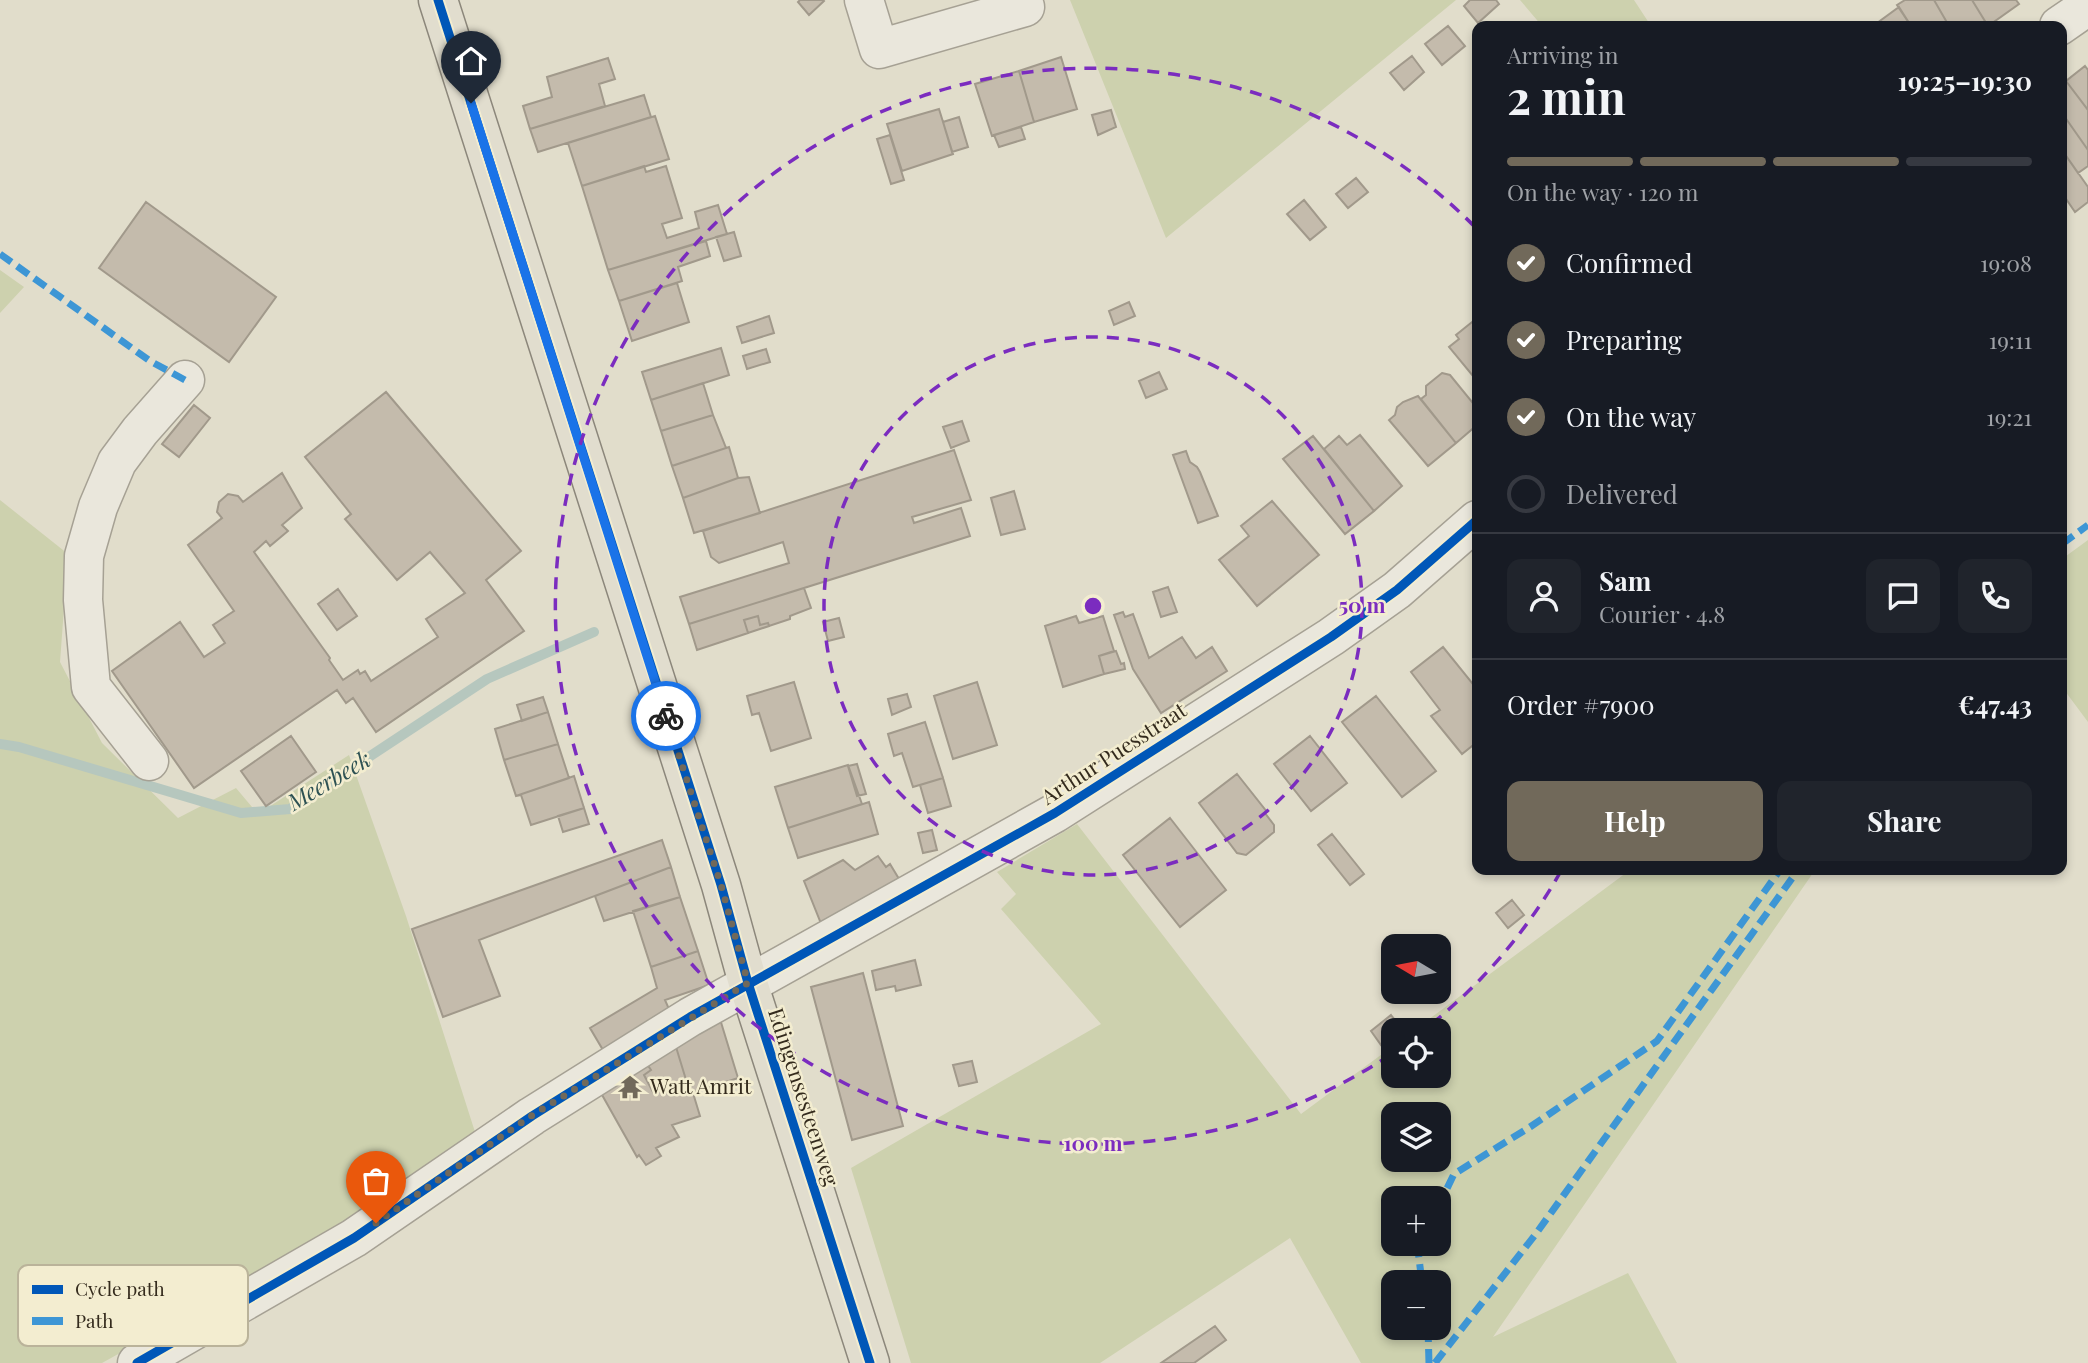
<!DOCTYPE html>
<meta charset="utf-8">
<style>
:root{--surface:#171b24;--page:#20242c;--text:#f1f3f6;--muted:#9ea1a6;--line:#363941;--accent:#71695a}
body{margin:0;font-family:"Playfair Display",serif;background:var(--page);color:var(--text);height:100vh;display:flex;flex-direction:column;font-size:26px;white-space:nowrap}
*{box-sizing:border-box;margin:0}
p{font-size:23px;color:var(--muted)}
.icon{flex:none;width:38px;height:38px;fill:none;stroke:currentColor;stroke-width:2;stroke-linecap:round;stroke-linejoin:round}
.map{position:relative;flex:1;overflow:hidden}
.panel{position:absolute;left:1472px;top:21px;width:595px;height:854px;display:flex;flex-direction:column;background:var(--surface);border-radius:14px;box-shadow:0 4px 10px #0003}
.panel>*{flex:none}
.needle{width:46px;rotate:280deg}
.fabs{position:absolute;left:1381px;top:934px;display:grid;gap:14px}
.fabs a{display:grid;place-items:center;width:70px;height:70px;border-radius:14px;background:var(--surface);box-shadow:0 4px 10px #0003;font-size:35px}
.pin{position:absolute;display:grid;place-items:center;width:60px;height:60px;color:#fff;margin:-72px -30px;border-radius:50% 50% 50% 0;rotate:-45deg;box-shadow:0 0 7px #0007}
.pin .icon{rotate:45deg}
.courier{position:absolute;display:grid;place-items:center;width:70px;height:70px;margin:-35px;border:5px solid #1a73e8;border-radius:50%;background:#fff;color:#222;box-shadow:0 2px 9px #0007}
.headline em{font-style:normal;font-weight:700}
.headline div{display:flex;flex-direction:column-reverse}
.headline{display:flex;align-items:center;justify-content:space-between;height:119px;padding:0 35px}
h1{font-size:46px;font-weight:700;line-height:52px}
.bar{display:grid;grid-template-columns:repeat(4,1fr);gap:10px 7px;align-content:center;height:84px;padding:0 35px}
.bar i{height:9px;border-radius:5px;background:var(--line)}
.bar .on{background:var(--accent)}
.bar p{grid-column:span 4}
.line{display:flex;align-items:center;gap:18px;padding:0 35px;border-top:2px solid var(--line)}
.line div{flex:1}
.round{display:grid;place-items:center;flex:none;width:74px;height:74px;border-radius:14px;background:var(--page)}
ol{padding:0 35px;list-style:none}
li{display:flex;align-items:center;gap:21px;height:77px}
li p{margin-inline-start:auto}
li .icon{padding:7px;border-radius:50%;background:var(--accent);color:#fff;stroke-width:4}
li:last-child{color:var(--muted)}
li i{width:38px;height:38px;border:4px solid var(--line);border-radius:50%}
.action{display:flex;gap:14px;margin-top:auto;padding:14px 35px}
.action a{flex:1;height:80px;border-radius:14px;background:var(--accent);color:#fff;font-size:28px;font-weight:700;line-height:80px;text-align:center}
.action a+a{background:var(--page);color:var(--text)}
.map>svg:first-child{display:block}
.green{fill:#cdd1ae;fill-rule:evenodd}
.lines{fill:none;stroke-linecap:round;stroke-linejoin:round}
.stream{stroke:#b6c7be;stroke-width:10}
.building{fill:#c4bbac;stroke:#a1998b;stroke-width:2}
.minor-casing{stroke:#a6a194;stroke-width:41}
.major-casing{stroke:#8c877b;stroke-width:41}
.minor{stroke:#eae7dc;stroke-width:38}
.major{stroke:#e1ddce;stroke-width:38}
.quiet{stroke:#3d96d5;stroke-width:7;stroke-dasharray:14 7;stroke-linecap:butt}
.cycleway-casing{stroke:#f3edd0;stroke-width:13}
.cycleway{stroke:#0057b8;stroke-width:9}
.done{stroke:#71695a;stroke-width:7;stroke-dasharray:0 12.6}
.route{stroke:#1a73e8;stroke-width:9}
.ring{fill:none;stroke:#7b2cbf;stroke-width:3.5;stroke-dasharray:12 9}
.labels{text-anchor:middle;stroke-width:5;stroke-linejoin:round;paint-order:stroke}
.street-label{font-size:21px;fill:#342b1d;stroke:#f3edd0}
.poi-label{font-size:21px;fill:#342b1d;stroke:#f3edd0;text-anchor:start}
.water-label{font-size:23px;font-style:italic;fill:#2d5153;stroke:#f3edd0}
.key{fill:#f3edd0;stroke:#bab39a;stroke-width:2}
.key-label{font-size:19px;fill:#342b1d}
.centre{fill:#7b2cbf;stroke:#f3edd0;stroke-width:3.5}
.ring-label{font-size:21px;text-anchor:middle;font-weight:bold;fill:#7b2cbf;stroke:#f3edd0;stroke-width:5;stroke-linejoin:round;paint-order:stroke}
</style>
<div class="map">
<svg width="2088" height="1363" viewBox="0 0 2088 1363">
<rect width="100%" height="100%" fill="#e1ddcb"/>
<path class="green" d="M1070,0h386l-290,238z
M1520,0h114l17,26h-109z
M0,270l24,17 -24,26z
M0,500l68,54 -8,108 42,81 76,75 58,-30 22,26 91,-59 57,161 69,216 -130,96 -243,135h-102z
M2088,540v182l-26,-35v-128z
M1077,824l224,290 92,-68v30h45v-45h-25l217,-161h185l-322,467 135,-64 49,90h-316l-71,-125 -190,125h-189l-60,-195 250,-144 -100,-115 15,-15 -19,-22zM1393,1115h45v45h-45zM1393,1199h45v45h-45zM1393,1283h45v45h-45z"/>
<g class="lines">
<path class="stream" d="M0,744l19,3 222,66 49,-4 197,-130 107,-47"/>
</g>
<path class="building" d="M800,0h23l1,1 -15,14 -11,-13z
M1470,0h26l3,4 -21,19 -14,-17z
M1905,0h29l15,26h-38l-14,-21z
M1934,0h38l16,26h-39z
M1972,0h44l3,4 -31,22z
M1899,7l12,19h-38z
M1448,26l17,20 -23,19 -17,-21z
M1412,56l12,16 -20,18 -14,-17z
M1061,57l16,52 -43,13 -15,-51z
M608,58l7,21 -16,5 6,22 -75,23 -7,-23 29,-9 -5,-20z
M2085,66l3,4v40l-22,-29z
M1019,71l15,51 -42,14 -17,-52z
M2066,81l22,29v40l-26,-37v-29z
M644,95l7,22 -113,35 -8,-23z
M939,109l14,45 -51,17 -15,-47z
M1111,110l5,17 -18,8 -6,-20z
M2062,113l26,37v16l-10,7 -16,-23z
M655,116l14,43 -87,27 -14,-43z
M959,117l9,30 -16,5 -9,-30z
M1021,127l4,12 -26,8 -5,-12z
M890,135l14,45 -13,4 -14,-45z
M2062,150l26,37v15l-13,10 -13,-19z
M644,166l2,6 20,-6 16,52 -20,6 5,14 32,-10 -4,-16 23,-7 9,29 -119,36 -26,-84z
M1356,178l12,14 -20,16 -12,-14z
M1304,200l22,27 -16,13 -23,-26z
M146,202l130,95 -47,65 -130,-94z
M734,232l7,24 -17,5 -8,-24z
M706,241l4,15 -32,11 4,14 -63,20 -11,-31z
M677,283l12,39 -57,19 -13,-40z
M1129,302l6,14 -21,9 -5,-14z
M769,316l5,17 -32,10 -5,-16z
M1477,318v54l-4,4 -24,-29 10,-8 -3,-4z
M721,348l8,27 -78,25 -9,-28z
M766,349l4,13 -23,7 -4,-13z
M1159,372l8,17 -21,9 -7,-17z
M1442,373l8,2 27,33v17l-21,18 -35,-44 5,-4v-9z
M703,383l10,32 -52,16 -10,-31z
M386,392l135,159 -35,29 38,51 -148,101 -23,-34 -7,5 -9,-13 -143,98 -82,-117 68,-49 24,35 21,-14 -12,-18 21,-14 -46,-66 34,-27 -5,-6 2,-10 9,-8 10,2 5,6 39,-29 20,35 -20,17 6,6 -18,15 -4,-5 -12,11 76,106 -1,2 14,20 15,-10 2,4 5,-3 6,10 67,-44 -12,-18 39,-26 -35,-41 -33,28 -52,-61 6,-5 -46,-57z
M1418,396l38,47 -28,23 -39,-46 6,-5 2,-8 6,-5z
M194,405l16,13 -31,39 -17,-13z
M713,415l13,33 -54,18 -11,-35z
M962,421l7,20 -18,7 -8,-21z
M1360,435l42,51 -28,25 -50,-62 15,-13 8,9z
M1313,436l61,75 -29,23 -62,-75z
M729,447l9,31 -55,20 -11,-32z
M954,450l17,50 -59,17 2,6 47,-15 9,28 -281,88 -9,-27 109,-34 -6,-21 -64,21 -8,-6 -8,-26z
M1186,451l4,11 7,5 3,5 18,44 -20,7 -25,-68z
M749,477l11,36 -66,20 -11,-35 55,-20z
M1014,491l11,38 -24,6 -10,-37z
M1272,501l47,54 -62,51 -38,-46 30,-24 -8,-10z
M1168,587l9,25 -16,5 -8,-25z
M804,588l7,20 -21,8v3l-21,7 -1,-3 -8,2 -2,-9 -14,4 4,13 -51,17 -8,-26z
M338,589l19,27 -20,14 -19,-26z
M1123,612l2,5 8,-3 16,44 33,-21 14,21 16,-11 15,24 -66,42 -28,-44 -19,-54z
M758,616l2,9 8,-2 1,3 -21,7 -4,-13z
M1076,616l3,7 24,-7 11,35 -15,5 5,18 -41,13 -18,-61z
M839,618l5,19 -16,4 -5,-19z
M1443,647l34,42v53l-15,12 -31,-38 9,-6 -29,-38z
M1116,651l5,13 3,-1 1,6 -21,5 -5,-18z
M794,682l17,56 -40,13 -12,-38 -7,2 -5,-19z
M977,682l20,63 -44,14 -19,-63z
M907,694l4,13 -19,8 -4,-16z
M1376,696l60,75 -34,26 -60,-75z
M543,697l5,15 -26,9 -5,-16z
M548,712l10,32 -54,16 -9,-31z
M925,722l18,56 -30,9 -11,-34 -8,3 -6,-22z
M291,736l25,36 -50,34 -25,-35z
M1310,736l37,47 -36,28 -37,-47z
M558,744l11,34 -53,18 -12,-36z
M857,764l9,30 -9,2 -9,-30z
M848,765l14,39 -74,24 -13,-41z
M1237,774l30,38 -2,1 9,12v7l-28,23 -9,-2 -38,-50z
M574,776l10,32 -53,17 -10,-30 -5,1z
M943,778l8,28 -23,7 -8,-28z
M869,802l9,32 -80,24 -10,-30z
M584,808l5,16 -26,8 -5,-16z
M1170,818l56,72 -46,37 -57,-72z
M932,830l5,20 -14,3 -5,-20z
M1332,834l32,40 -14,11 -32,-40z
M662,840l9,27 -192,73 21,56 -57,21 -31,-88z
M878,856l8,11 4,-3 9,15 -77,47 -18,-45 39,-21 12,10z
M671,867l9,30 -76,24 -9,-25z
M680,897l18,54 -47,16 -18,-56z
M1512,900l12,15 -16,13 -12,-15z
M698,951l11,34 -44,15 4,9 -66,41 -13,-22 67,-40 -6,-21z
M915,960l6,25 -25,6 -1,-5 -19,4 -4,-19z
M863,973l40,153 -51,14 -41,-153z
M1391,1015l11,14 -9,2v5l-12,9 -10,-14z
M720,1019l18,59 -45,15 7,23 -28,9 7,12 -23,11 5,8 -15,9 -7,-10 -2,2 -36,-64 46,-29 4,6 -7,5 9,17 34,-9 -11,-36z
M676,1047l11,36 -34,9 -9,-17 7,-5 -4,-6z
M972,1061l5,21 -18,4 -6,-21z
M1215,1326l11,14 -32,23h-33z"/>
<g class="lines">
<g class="minor-casing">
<path id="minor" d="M864,0l15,49 146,-42
M2059,26l29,-20
M149,761l-58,-74 -8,-87 1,-44 14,-49 19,-45 23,-31 45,-51
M137,1363l217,-125 178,-122 158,-99 365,-204 276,-176 66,-47 80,-70"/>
</g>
<g class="major-casing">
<path id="major" d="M438,0l283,885 27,98 122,380"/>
</g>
<use href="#minor" class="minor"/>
<use href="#major" class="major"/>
<path class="quiet" d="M0,254l150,107 35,19
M2062,544l26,-19
M1438,1207l16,-33 76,-47 127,-86 123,-171
M1421,1244l-3,6 4,33
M1428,1328l1,35
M1435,1363l100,-128 263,-365"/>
<g class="cycleway-casing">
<path id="cycleway" d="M438,0l283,885 27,98 122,380
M137,1363l217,-125 178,-122 158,-99 365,-204 276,-176 66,-47 80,-70"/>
</g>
<use href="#cycleway" class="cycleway"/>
</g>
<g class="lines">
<path class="done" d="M376,1223l155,-107 217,-133 -27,-98 -55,-169"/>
<path class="route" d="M471,103l195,613"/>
</g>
<g class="ring">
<circle cx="1093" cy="606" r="269"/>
<path d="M1561 871A538 538 0 0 1 1424 1030M1390 1055A538 538 0 1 1 1477 229"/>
</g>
<defs>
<g id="temple-bare" transform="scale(1.89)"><path d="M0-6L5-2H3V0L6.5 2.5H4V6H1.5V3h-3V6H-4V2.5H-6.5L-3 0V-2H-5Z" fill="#71695a" stroke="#f3edd0" stroke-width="2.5" paint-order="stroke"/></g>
</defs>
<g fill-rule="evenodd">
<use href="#temple-bare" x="630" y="1087"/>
</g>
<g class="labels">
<g class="street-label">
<text transform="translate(1114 754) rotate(-33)" y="7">Arthur Puesstraat</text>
<text transform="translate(803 1097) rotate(72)" y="7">Edingensesteenweg</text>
</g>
<g class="poi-label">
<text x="650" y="1094">Watt Amrit</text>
</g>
<g class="water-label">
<text transform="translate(329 781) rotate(-31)" y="8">Meerbeek</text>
</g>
</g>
<rect x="18" y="1265" width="230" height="81" rx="10" class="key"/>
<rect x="32" y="1285" width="31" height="9" fill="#0057b8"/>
<rect x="32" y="1317" width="31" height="8" fill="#3d96d5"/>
<g class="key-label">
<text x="75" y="1296">Cycle path</text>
<text x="75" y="1328">Path</text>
</g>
<circle cx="1093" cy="606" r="10" class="centre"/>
<g class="ring-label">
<text x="1362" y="613">50 m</text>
<text x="1093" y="1151">100 m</text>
</g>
</svg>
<div class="fabs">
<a><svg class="needle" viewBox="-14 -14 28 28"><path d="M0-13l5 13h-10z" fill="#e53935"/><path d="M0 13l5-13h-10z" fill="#9ea1a6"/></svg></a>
<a><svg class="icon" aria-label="locate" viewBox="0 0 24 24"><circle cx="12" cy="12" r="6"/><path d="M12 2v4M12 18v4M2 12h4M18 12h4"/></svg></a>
<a><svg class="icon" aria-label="layers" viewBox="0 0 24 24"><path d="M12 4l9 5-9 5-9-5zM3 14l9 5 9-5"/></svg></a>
<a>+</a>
<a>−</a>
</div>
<div class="pin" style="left:376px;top:1223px;background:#ea580c"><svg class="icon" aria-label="bag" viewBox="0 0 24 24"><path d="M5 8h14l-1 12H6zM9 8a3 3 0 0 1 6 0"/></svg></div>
<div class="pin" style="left:471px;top:103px;background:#1f2937"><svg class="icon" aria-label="home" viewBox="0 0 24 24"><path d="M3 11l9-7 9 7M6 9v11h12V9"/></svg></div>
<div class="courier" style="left:666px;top:716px"><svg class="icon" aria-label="bike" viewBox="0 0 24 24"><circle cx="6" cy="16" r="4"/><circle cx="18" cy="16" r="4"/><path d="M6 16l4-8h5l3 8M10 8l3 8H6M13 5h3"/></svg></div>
<section class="panel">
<div class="headline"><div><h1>2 min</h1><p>Arriving in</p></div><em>19:25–19:30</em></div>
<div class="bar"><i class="on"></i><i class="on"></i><i class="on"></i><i></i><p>On the way · 120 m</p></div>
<ol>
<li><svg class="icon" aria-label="check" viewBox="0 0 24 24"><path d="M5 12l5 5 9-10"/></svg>Confirmed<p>19:08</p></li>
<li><svg class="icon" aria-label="check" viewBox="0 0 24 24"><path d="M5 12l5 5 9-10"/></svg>Preparing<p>19:11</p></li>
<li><svg class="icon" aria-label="check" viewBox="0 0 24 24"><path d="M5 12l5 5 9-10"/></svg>On the way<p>19:21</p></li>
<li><i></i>Delivered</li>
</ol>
<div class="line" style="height:126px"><a class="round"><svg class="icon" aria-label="person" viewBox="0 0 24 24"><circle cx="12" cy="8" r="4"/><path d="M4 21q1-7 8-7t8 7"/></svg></a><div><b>Sam</b><p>Courier · 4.8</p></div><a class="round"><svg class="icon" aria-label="chat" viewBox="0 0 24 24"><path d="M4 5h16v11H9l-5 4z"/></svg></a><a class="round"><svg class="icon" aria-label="phone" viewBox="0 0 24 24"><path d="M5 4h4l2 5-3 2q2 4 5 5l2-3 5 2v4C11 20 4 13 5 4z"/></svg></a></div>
<div class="line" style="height:91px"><div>Order #7900</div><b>€47.43</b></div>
<div class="action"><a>Help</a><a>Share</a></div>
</section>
</div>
